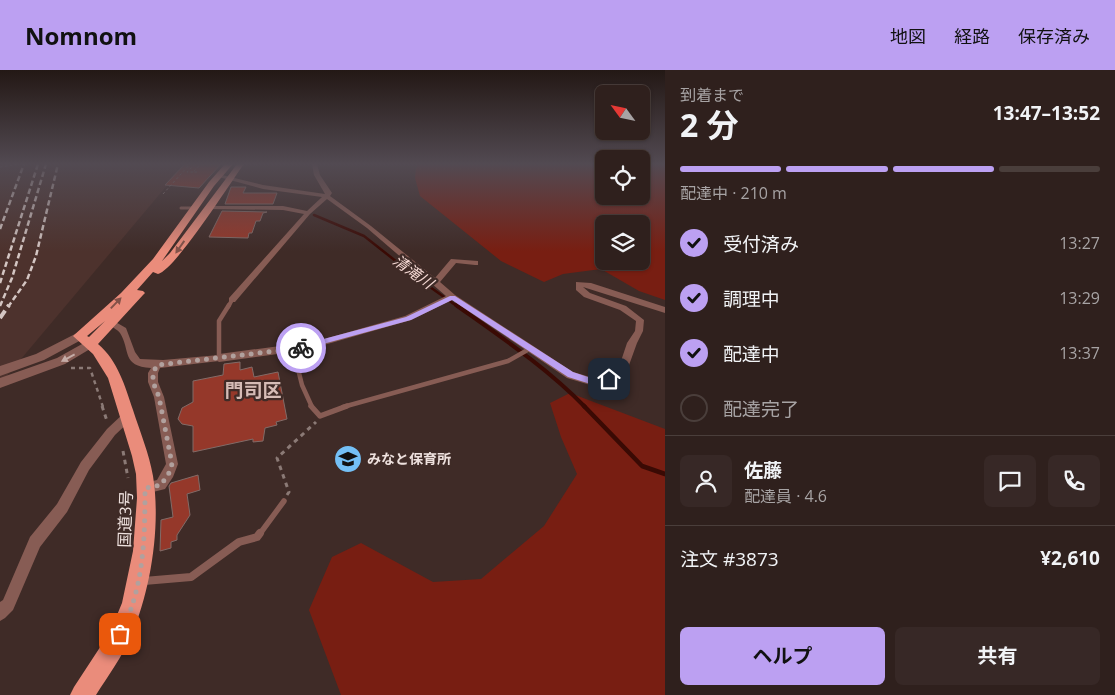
<!DOCTYPE html>
<html lang="ja">
<meta charset="utf-8">
<style>
:root{--surface:#2f201d;--page:#372826;--text:#f1f3f6;--muted:#a7a3a4;--line:#4a3e3b;--accent:#bca0f2}
body{margin:0;font-family:"Open Sans","Noto Sans JP",sans-serif;background:var(--page);color:var(--text);height:100vh;display:flex;flex-direction:column;font-size:19px;white-space:nowrap}
*{box-sizing:border-box;margin:0}
p{font-size:16px;color:var(--muted)}
.icon{flex:none;width:28px;height:28px;fill:none;stroke:currentColor;stroke-width:2;stroke-linecap:round;stroke-linejoin:round}
.map{position:relative;flex:1;overflow:hidden}
.side{display:flex;flex-direction:column;background:var(--surface);width:450px}
.side>*{flex:none}
.needle{width:32px;rotate:303deg}
.tools{position:absolute;left:595px;top:15px;display:grid;gap:10px}
.tools a{display:grid;place-items:center;width:55px;height:55px;border-radius:8px;background:var(--surface);box-shadow:0 1px 4px #0004,0 0 0 1px var(--line);font-size:25px}
.pin{position:absolute;display:grid;place-items:center;width:42px;height:42px;color:#fff;margin:-21px;border-radius:10px;box-shadow:0 2px 8px #0006}
.courier{position:absolute;display:grid;place-items:center;width:50px;height:50px;margin:-25px;border:4px solid #bca0f2;border-radius:50%;background:#fff;color:#222;box-shadow:0 1px 6px #0007}
.overview em{font-style:normal;font-weight:700}
.overview div{display:flex;flex-direction:column-reverse}
.overview{display:flex;align-items:center;justify-content:space-between;height:85px;padding:0 15px}
h1{font-size:32px;font-weight:700;line-height:38px}
.bar{display:grid;grid-template-columns:repeat(4,1fr);gap:8px 5px;align-content:center;height:60px;padding:0 15px}
.bar i{height:6px;border-radius:4px;background:var(--line)}
.bar .active{background:var(--accent)}
.bar p{grid-column:span 4}
.line{display:flex;align-items:center;gap:12px;padding:0 15px;border-top:1px solid var(--line)}
.line div{flex:1}
.round{display:grid;place-items:center;flex:none;width:52px;height:52px;border-radius:8px;background:var(--page)}
ol{padding:0 15px;list-style:none}
li{display:flex;align-items:center;gap:15px;height:55px}
li p{margin-inline-start:auto}
li .icon{padding:5px;border-radius:50%;background:var(--accent);color:#111;stroke-width:4}
li:last-child{color:var(--muted)}
li i{width:28px;height:28px;border:2px solid var(--line);border-radius:50%}
.cta{display:flex;gap:10px;margin-top:auto;padding:10px 15px}
.cta a{flex:1;height:58px;border-radius:8px;background:var(--accent);color:#111;font-size:20px;font-weight:700;line-height:58px;text-align:center}
.cta a+a{background:var(--page);color:var(--text)}
header{display:flex;align-items:center;gap:30px;box-sizing:border-box;height:70px;padding:0 25px;background:var(--accent);color:#111}
header strong{font-size:24px}
nav{display:flex;gap:28px;margin-inline-start:auto;font-size:18px}
main{display:flex;flex:1;min-height:0}
.map>svg:first-child{display:block}
.built{fill:#4d322d}
.green{fill:#781e12;fill-rule:evenodd}
.lines{fill:none;stroke-linecap:round;stroke-linejoin:round}
.stream-far2{stroke:#3a0a04;stroke-width:2.5}
.stream-far1{stroke:#3a0a04;stroke-width:4}
.stream{stroke:#3a0a04;stroke-width:4.5}
.building{fill:#95382a;stroke:#826b67}
.path-far2{stroke:#8b7a76;stroke-width:1;stroke-dasharray:2.5 2.5;stroke-linecap:butt}
.path-far1{stroke:#8b7a76;stroke-width:2.5;stroke-dasharray:4 4;stroke-linecap:butt}
.path{stroke:#8b7a76;stroke-width:3;stroke-dasharray:4.5 4.5;stroke-linecap:butt}
.service-far4{stroke:#875c54;stroke-width:3}
.service-far3{stroke:#875c54;stroke-width:4}
.service-far2{stroke:#875c54;stroke-width:4.5}
.service-far1{stroke:#875c54;stroke-width:5.5}
.service{stroke:#875c54;stroke-width:8}
.minor{fill:#875c54;fill-rule:evenodd}
.tertiary{fill:#875c54;fill-rule:evenodd}
.trunk{fill:#ea8c7b;fill-rule:evenodd}
.rail-far1{stroke:#d4c6c3;stroke-width:2.5;stroke-dasharray:5.5 3;stroke-linecap:butt}
.rail{stroke:#d4c6c3;stroke-width:4;stroke-dasharray:9 4.5;stroke-linecap:butt}
.oneway{fill:#835249}
.oneway2{fill:#c5aca7}
.route{fill:#bca0f2}
.done{stroke:#b1a19e;stroke-width:5;stroke-dasharray:0 9}
.labels{text-anchor:middle;stroke-width:4.5;stroke-linejoin:round;paint-order:stroke}
.poi-label{font-size:14px;font-weight:bold;fill:#eee1de;stroke:#3f2b27;text-anchor:start}
.water-label{font-size:15px;font-style:italic;fill:#f4d8d3;stroke:#3f2b27}
.near-street-label{font-size:16px;fill:#eee1de;stroke:#3f2b27}
.district-label{font-size:19px;font-weight:bold;fill:#d5bcb6;stroke:#3f2b27}
</style>
<header>
<strong>Nomnom</strong>
<nav><a>地図</a><a>経路</a><a>保存済み</a></nav>
</header>
<main>
<div class="map">
<svg width="665" height="625" viewBox="0 0 665 625">
<rect width="100%" height="100%" fill="#3f2b27"/>
<path class="built" d="M0,94h185l-185,220z"/>
<path class="green" d="M419,94h185v32h37v-32h24v136l-26,-9 -38,-22 -38,5 -19,8 -43,-21 -81,-65 -5,-18 1,-9zM604,154h37v37h-37z
M570,323l95,36v266h-324l-32,-85 23,-53 29,-14 72,39 48,-3 63,-53 33,-52 -16,-37 -11,-34z"/>
<g class="lines">
<path class="stream-far2" d="M314,145l50,21 52,41 42,30"/>
<path class="stream-far1" d="M456,235c45,32 91,63 129,102"/>
<path class="stream" d="M584,336l58,60 23,8"/>
</g>
<path class="building" d="M185,94h36l-22,24 -34,-3z
M231,117h15l-3,6h34l-4,11h-48z
M222,141l45,1 -4,1 -3,8h-4l-4,12h-3l-1,5 -39,-1z
M240,292v8l12,-3 2,10 24,-5 9,47 -11,3 1,3 -12,3 -2,13 -10,1v-3l-60,13v-26l-11,-2 -4,-5 4,-11 11,-6v-21l30,-6 1,-11z
M198,405l2,15 -13,4 3,21 -13,20v5l-6,2v6l-11,3 1,-31 12,-3 -4,-31 2,-3z"/>
<g class="lines">
<path class="path-far2" d="M0,97l21,-3
M193,102h-6l8,-8
M197,102h-4l8,-8
M163,124l27,-30"/>
<path class="path-far1" d="M71,298h19l13,39"/>
<path class="path" d="M102,336l5,15
M123,381l5,27
M287,425l2,-3 -12,-34 39,-36"/>
<path class="service-far4" d="M181,138h14"/>
<path class="service-far3" d="M228,237l4,-7"/>
<path class="service-far2" d="M293,279l9,36 10,22
M219,288v-37l10,-16
M343,337l165,-46 23,-13"/>
<path class="service-far1" d="M311,336l9,10 27,-10
M259,465l25,-34"/>
<path class="service" d="M144,511l47,-4 48,-35 18,-5 3,-4"/>
<path class="minor" d="M312,94h5l3,11 12,18 -2,3 41,30 64,52 16,-19 27,2v4h-3l-19,-2 -16,19 15,13 118,77 24,7 20,-6 10,-30 8,-12 1,-10 -16,-11 -36,-13 -8,-7v-8l15,1 74,24v6l-82,-26 7,6 36,13 18,14 -1,11 -6,12 -13,36 -27,8 -30,-9 -115,-78 -41,20 -101,29 -3,-1 -2,-2 2,-2 98,-28 41,-20 -79,-68 -40,-29 -17,15 -75,88h-6v-4l75,-84 -21,-4 -75,-1 -2,-1v-2h77l24,5 15,-14 -59,-8 -48,-13 3,-2 45,11 62,9 -11,-19z
M112,250l14,8 9,24 5,7 23,1 56,-5 5,3 -5,3 -59,7 -2,5v9l6,15 14,67 -5,13 -8,12 -20,5 -4,-2 -2,-4 2,-4 16,-4 9,-16 -12,-67 -6,-15v-9l3,-5c-30,-2 -20,-17 -31,-35 -3,-4 -9,-6 -12,-10z
M128,342l4,1 1,3 -1,3 -17,16 -26,35 -22,42 -27,35 -27,63 -8,8 -5,3v-19l3,-2 27,-63 27,-33 24,-42 26,-33 17,-16z"/>
<path class="tertiary" d="M79,262l4,1 2,3 -2,3 -39,21 -44,16v-10l36,-12z
M91,269l4,1 2,3 -2,3 -30,18 -65,24v-10l57,-20z
M310,272l6,4 -2,3 -95,13 -6,-4 6,-4z"/>
<path class="trunk" d="M225,94h8l-19,22 -52,75 8,-8 67,-89h7c-14,19 -69,106 -86,110l-5,-2 -16,18 6,1 2,2 -2,2 -45,49c20,17 27,42 35,66 7,22 16,43 20,66 8,49 -2,114 -22,160 -9,21 -23,40 -35,59h-26l4,-8 36,-55 12,-29 11,-52 4,-53 -1,-24 -4,-18 -24,-78 -15,-24 -20,-18 48,-43 32,-34 56,-77zM105,251l-16,16 -2,-1z"/>
<path class="rail-far1" d="M0,159l24,-65
M0,213l38,-119
M0,236l12,-28 34,-114
M8,237l19,-27 9,-24 22,-92"/>
<path class="rail" d="M0,248l9,-13"/>
</g>
<defs><path id="oneway-solid" d="M-6-.8H1V-3.2L6.5 0L1 3.2V.8H-6Z" transform="scale(1.25)"/></defs>
<g class="oneway">
<use href="#oneway-solid" transform="translate(180 177) rotate(125)"/>
<use href="#oneway-solid" transform="translate(116 233) rotate(-46)"/>
</g>
<use class="oneway2" href="#oneway-solid" transform="translate(68 288) rotate(152)"/>
<linearGradient id="sky" x2="0" y2="1"><stop stop-color="#231815"/><stop offset="0.52" stop-color="#524a52"/><stop offset="1" stop-color="#524a52" stop-opacity="0"/></linearGradient>
<rect width="665" height="181" fill="url(#sky)"/>
<path class="route" d="M450,226h5l118,76 24,8 12,-4 4,3 -1,2 -15,5 -29,-9 -116,-77 -41,20 -110,30 -4,-2 4,-3 105,-28z"/>
<g class="lines">
<path class="done" d="M120,564c24,-45 25,-96 25,-146l16,-3 8,-12 3,-9 -13,-67 -6,-15v-9l4,-8 144,-17"/>
</g>
<defs>
<g id="school-disc" transform="scale(1.4375)"><circle r="9.5" fill="#74c0f6" stroke="#3f2b27"/><path d="M0-5L7-2L0 1L-7-2ZM-4 1L0 2.5L4 1V4Q0 6-4 4Z" fill="#111"/></g>
</defs>
<g fill-rule="evenodd">
<use href="#school-disc" x="348" y="389"/>
</g>
<g class="labels">
<g class="poi-label">
<text x="367" y="394">みなと保育所</text>
</g>
<g class="water-label">
<text transform="translate(413 202) rotate(36)" y="5">清滝川</text>
</g>
<g class="near-street-label">
<text transform="translate(125 449) rotate(-88)" y="6">国道3号</text>
</g>
<g class="district-label">
<text x="253" y="327">門司区</text>
</g>
</g>
</svg>
<div class="tools">
<a><svg class="needle" viewBox="-14 -14 28 28"><path d="M0-13l5 13h-10z" fill="#e53935"/><path d="M0 13l5-13h-10z" fill="#a7a3a4"/></svg></a>
<a><svg class="icon" aria-label="locate" viewBox="0 0 24 24"><circle cx="12" cy="12" r="6"/><path d="M12 2v4M12 18v4M2 12h4M18 12h4"/></svg></a>
<a><svg class="icon" aria-label="layers" viewBox="0 0 24 24"><path d="M12 4l9 5-9 5-9-5zM3 14l9 5 9-5"/></svg></a>
</div>
<div class="pin" style="left:120px;top:564px;background:#ea580c"><svg class="icon" aria-label="bag" viewBox="0 0 24 24"><path d="M5 8h14l-1 12H6zM9 8a3 3 0 0 1 6 0"/></svg></div>
<div class="pin" style="left:609px;top:309px;background:#1f2937"><svg class="icon" aria-label="home" viewBox="0 0 24 24"><path d="M3 11l9-7 9 7M6 9v11h12V9"/></svg></div>
<div class="courier" style="left:301px;top:278px"><svg class="icon" aria-label="bike" viewBox="0 0 24 24"><circle cx="6" cy="16" r="4"/><circle cx="18" cy="16" r="4"/><path d="M6 16l4-8h5l3 8M10 8l3 8H6M13 5h3"/></svg></div>
</div>
<section class="side">
<div class="overview"><div><h1>2 分</h1><p>到着まで</p></div><em>13:47–13:52</em></div>
<div class="bar"><i class="active"></i><i class="active"></i><i class="active"></i><i></i><p>配達中 · 210 m</p></div>
<ol>
<li><svg class="icon" aria-label="check" viewBox="0 0 24 24"><path d="M5 12l5 5 9-10"/></svg>受付済み<p>13:27</p></li>
<li><svg class="icon" aria-label="check" viewBox="0 0 24 24"><path d="M5 12l5 5 9-10"/></svg>調理中<p>13:29</p></li>
<li><svg class="icon" aria-label="check" viewBox="0 0 24 24"><path d="M5 12l5 5 9-10"/></svg>配達中<p>13:37</p></li>
<li><i></i>配達完了</li>
</ol>
<div class="line" style="height:90px"><a class="round"><svg class="icon" aria-label="person" viewBox="0 0 24 24"><circle cx="12" cy="8" r="4"/><path d="M4 21q1-7 8-7t8 7"/></svg></a><div><b>佐藤</b><p>配達員 · 4.6</p></div><a class="round"><svg class="icon" aria-label="chat" viewBox="0 0 24 24"><path d="M4 5h16v11H9l-5 4z"/></svg></a><a class="round"><svg class="icon" aria-label="phone" viewBox="0 0 24 24"><path d="M5 4h4l2 5-3 2q2 4 5 5l2-3 5 2v4C11 20 4 13 5 4z"/></svg></a></div>
<div class="line" style="height:65px"><div>注文 #3873</div><b>¥2,610</b></div>
<div class="cta"><a>ヘルプ</a><a>共有</a></div>
</section>
</main>
